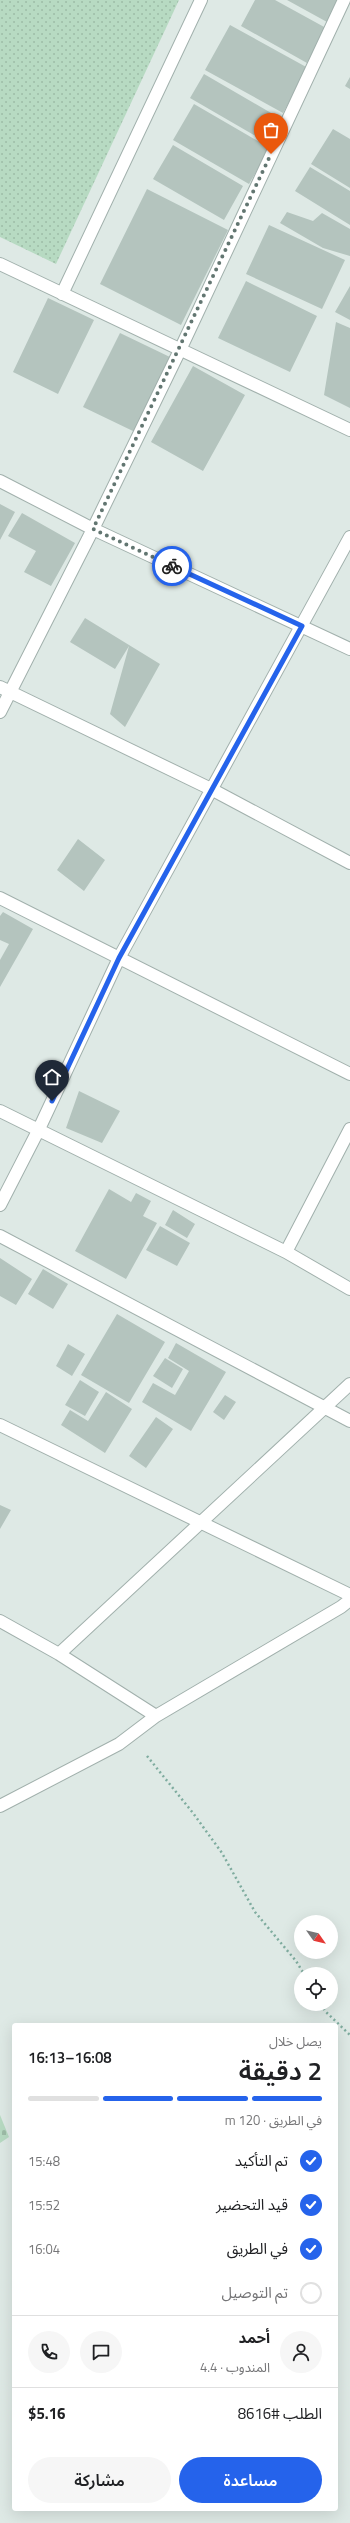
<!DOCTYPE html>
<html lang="ar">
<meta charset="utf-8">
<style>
:root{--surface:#fff;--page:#f6f6f6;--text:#202124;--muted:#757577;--line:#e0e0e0;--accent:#2563eb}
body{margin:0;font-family:"Titillium Web","Noto Sans Arabic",sans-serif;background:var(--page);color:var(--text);direction:rtl;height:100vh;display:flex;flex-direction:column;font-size:15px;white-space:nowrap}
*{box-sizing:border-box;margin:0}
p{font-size:13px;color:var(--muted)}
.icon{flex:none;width:22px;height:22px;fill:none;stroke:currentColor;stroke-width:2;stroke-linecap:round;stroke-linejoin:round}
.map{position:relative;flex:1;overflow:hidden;direction:ltr}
.sheet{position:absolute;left:12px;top:2023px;width:326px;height:488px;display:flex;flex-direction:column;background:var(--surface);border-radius:4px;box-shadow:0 4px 16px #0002;direction:rtl}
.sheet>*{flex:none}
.needle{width:26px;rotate:124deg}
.tools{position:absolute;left:294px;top:1915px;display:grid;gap:8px}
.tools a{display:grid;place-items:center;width:44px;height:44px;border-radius:50%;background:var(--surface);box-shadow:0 4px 16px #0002;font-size:20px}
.pin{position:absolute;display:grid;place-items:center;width:34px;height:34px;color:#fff;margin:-41px -17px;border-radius:50% 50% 50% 0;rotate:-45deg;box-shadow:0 0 4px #0007}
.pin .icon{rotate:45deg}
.courier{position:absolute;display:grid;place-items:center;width:40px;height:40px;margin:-20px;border:3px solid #2563eb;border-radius:50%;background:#fff;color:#222;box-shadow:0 1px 5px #0007}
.overview em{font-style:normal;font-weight:600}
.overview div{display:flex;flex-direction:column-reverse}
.overview{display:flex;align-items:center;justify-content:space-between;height:68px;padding:0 16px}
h1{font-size:26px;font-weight:600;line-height:30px}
.bar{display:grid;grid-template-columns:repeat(4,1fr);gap:6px 4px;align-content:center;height:48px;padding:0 16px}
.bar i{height:5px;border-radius:3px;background:var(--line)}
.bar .active{background:var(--accent)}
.bar p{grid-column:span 4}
.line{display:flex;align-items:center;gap:10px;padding:0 16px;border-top:1px solid var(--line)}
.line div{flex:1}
.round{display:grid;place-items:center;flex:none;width:42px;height:42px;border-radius:21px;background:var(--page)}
ol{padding:0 16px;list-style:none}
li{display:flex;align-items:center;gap:12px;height:44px}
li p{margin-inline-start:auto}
li .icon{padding:4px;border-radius:50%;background:var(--accent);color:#fff;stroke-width:4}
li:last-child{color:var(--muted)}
li i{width:22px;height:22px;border:2px solid var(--line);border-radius:50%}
.cta{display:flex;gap:8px;margin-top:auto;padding:8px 16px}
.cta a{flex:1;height:46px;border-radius:24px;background:var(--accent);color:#fff;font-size:16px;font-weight:600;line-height:46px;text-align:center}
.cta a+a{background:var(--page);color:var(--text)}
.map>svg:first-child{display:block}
.green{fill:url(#green-dots)}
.cemetery{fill:url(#cemetery-stones)}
.building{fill:#b4c4be}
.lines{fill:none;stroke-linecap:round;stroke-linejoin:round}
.street-casing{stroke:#a1b0ac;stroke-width:14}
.path{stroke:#7fac9f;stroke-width:2.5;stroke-dasharray:2 3;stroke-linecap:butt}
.street{stroke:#fff;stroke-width:12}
.done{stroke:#627671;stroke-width:4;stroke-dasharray:0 7.2}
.route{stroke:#2563eb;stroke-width:5}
</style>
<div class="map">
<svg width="350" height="2523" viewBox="0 0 350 2523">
<defs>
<pattern id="green-dots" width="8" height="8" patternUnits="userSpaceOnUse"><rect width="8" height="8" fill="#b7dac2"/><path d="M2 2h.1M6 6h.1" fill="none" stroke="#9dbca7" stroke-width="1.8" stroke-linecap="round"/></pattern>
<pattern id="cemetery-stones" width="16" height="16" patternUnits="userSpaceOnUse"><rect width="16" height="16" fill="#b7dac2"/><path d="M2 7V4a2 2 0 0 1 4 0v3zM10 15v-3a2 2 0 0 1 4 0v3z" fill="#9dbca7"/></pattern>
</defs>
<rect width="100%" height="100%" fill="#dee9e5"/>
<path class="green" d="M0,0h179l-123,264 -56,-27z"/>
<path class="cemetery" d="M0,2115l9,22 -9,6z"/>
<path class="building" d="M255,0h20l51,28 -19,35 -66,-37z
M287,0h52l-12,22z
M230,25l78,43 -25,45 -78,-43z
M204,74l74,43 -14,24 -74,-43z
M350,77v12l-5,-3z
M194,104l76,44 -21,36 -76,-44z
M333,129l17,10v49l-39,-24z
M173,145l70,41 -19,34 -71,-41z
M310,167l40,24v34l-55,-34z
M147,189l81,41 -47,95 -81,-41z
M287,212l26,9 9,-8 28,16v27l-27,-8 -43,-25z
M269,225l76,35 -23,49 -76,-35z
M246,281l71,35 -27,56 -72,-34z
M350,286v34l-15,-8z
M48,298l46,22 -36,74 -45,-22z
M336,322l14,6v80l-26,-13z
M120,333l52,25 -37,74 -52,-25z
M193,366l52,29 -42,76 -52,-29z
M0,504l15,8 -15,28z
M22,513l53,30 -24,43 -27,-14 12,-21 -28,-15z
M85,618l75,46 -35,63 -15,-13 19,-68 -14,23 -45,-27z
M78,839l27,21 -21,31 -27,-21z
M3,912l30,17 -33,58v-27l9,-16 -9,-4v-24z
M79,1091l41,20 -18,32 -36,-15z
M109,1189l22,13 5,-9 15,8 -8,15 14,7 -31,56 -51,-28z
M173,1210l22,14 -8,14 -22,-13z
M160,1226l30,17 -13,23 -31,-16z
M0,1258l32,21 -16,26 -16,-9z
M43,1269l25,15 -15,25 -25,-15z
M117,1314l48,28 -36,61 -48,-28z
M176,1343l50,29 -35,59 -49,-29 11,-19 22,12 14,-24 -21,-13z
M68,1344l17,10 -13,22 -16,-10z
M165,1358l18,11 -11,19 -19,-12z
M80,1380l19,12 -14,24 -20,-11z
M106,1392l26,17 -27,44 -44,-28 9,-15 18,11z
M225,1395l11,7 -12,18 -11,-8z
M156,1417l17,12 -27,39 -17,-12z
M0,1505l11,5 -11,19z"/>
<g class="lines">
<g class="street-casing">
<path id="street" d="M0,264l350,166
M62,294l139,-294
M0,481l93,48 257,120
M0,687l211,102 139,74
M0,712l93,-183 87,-179 164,-350
M0,898l350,176
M0,1111l286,141 64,37
M0,1205l39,-76 80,-171 231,-421
M0,1236l350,185
M286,1252l64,-123
M0,1425l350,170
M0,1621l59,33 97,62
M59,1654l291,-270
M0,1806l119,-62 37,-28 185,-109 9,-7"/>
</g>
<path class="path" d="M147,1756l46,57 29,40 33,59 41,49 8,13
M321,2004l4,7 25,24"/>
<use href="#street" class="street"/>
</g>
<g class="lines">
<path class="done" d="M172,566l-79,-37 178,-375"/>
<path class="route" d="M52,1101l67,-143 183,-332 -130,-60"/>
</g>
</svg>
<div class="tools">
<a><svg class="needle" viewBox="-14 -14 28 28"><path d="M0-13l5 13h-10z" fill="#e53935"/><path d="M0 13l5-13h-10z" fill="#757577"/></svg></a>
<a><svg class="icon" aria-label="locate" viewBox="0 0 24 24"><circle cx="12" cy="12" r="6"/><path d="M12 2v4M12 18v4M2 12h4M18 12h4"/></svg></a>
</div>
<div class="pin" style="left:271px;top:154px;background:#ea580c"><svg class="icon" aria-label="bag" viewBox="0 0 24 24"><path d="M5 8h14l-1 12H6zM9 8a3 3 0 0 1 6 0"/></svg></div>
<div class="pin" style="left:52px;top:1101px;background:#1f2937"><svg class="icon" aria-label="home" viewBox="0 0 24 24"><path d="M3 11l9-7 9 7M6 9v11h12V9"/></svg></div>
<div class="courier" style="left:172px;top:566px"><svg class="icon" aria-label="bike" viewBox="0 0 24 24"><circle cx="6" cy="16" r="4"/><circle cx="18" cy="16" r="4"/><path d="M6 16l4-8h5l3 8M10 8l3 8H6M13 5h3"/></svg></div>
<section class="sheet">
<div class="overview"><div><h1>2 دقيقة</h1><p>يصل خلال</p></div><em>16:08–16:13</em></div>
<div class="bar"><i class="active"></i><i class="active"></i><i class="active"></i><i></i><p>في الطريق · 120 m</p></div>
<ol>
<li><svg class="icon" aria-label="check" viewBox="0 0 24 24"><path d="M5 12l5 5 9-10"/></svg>تم التأكيد<p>15:48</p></li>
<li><svg class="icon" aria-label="check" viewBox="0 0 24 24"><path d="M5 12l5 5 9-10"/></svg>قيد التحضير<p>15:52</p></li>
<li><svg class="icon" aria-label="check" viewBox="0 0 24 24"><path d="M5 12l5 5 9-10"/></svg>في الطريق<p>16:04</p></li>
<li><i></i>تم التوصيل</li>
</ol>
<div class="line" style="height:72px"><a class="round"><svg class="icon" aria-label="person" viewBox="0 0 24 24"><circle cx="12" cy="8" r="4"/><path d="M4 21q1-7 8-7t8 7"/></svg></a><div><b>أحمد</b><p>المندوب · 4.4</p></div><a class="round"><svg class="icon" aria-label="chat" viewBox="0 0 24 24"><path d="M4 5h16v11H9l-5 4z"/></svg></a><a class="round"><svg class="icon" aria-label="phone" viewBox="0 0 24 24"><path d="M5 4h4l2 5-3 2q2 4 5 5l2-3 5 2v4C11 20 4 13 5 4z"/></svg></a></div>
<div class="line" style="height:52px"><div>الطلب #8616</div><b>$5.16</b></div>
<div class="cta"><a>مساعدة</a><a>مشاركة</a></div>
</section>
</div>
